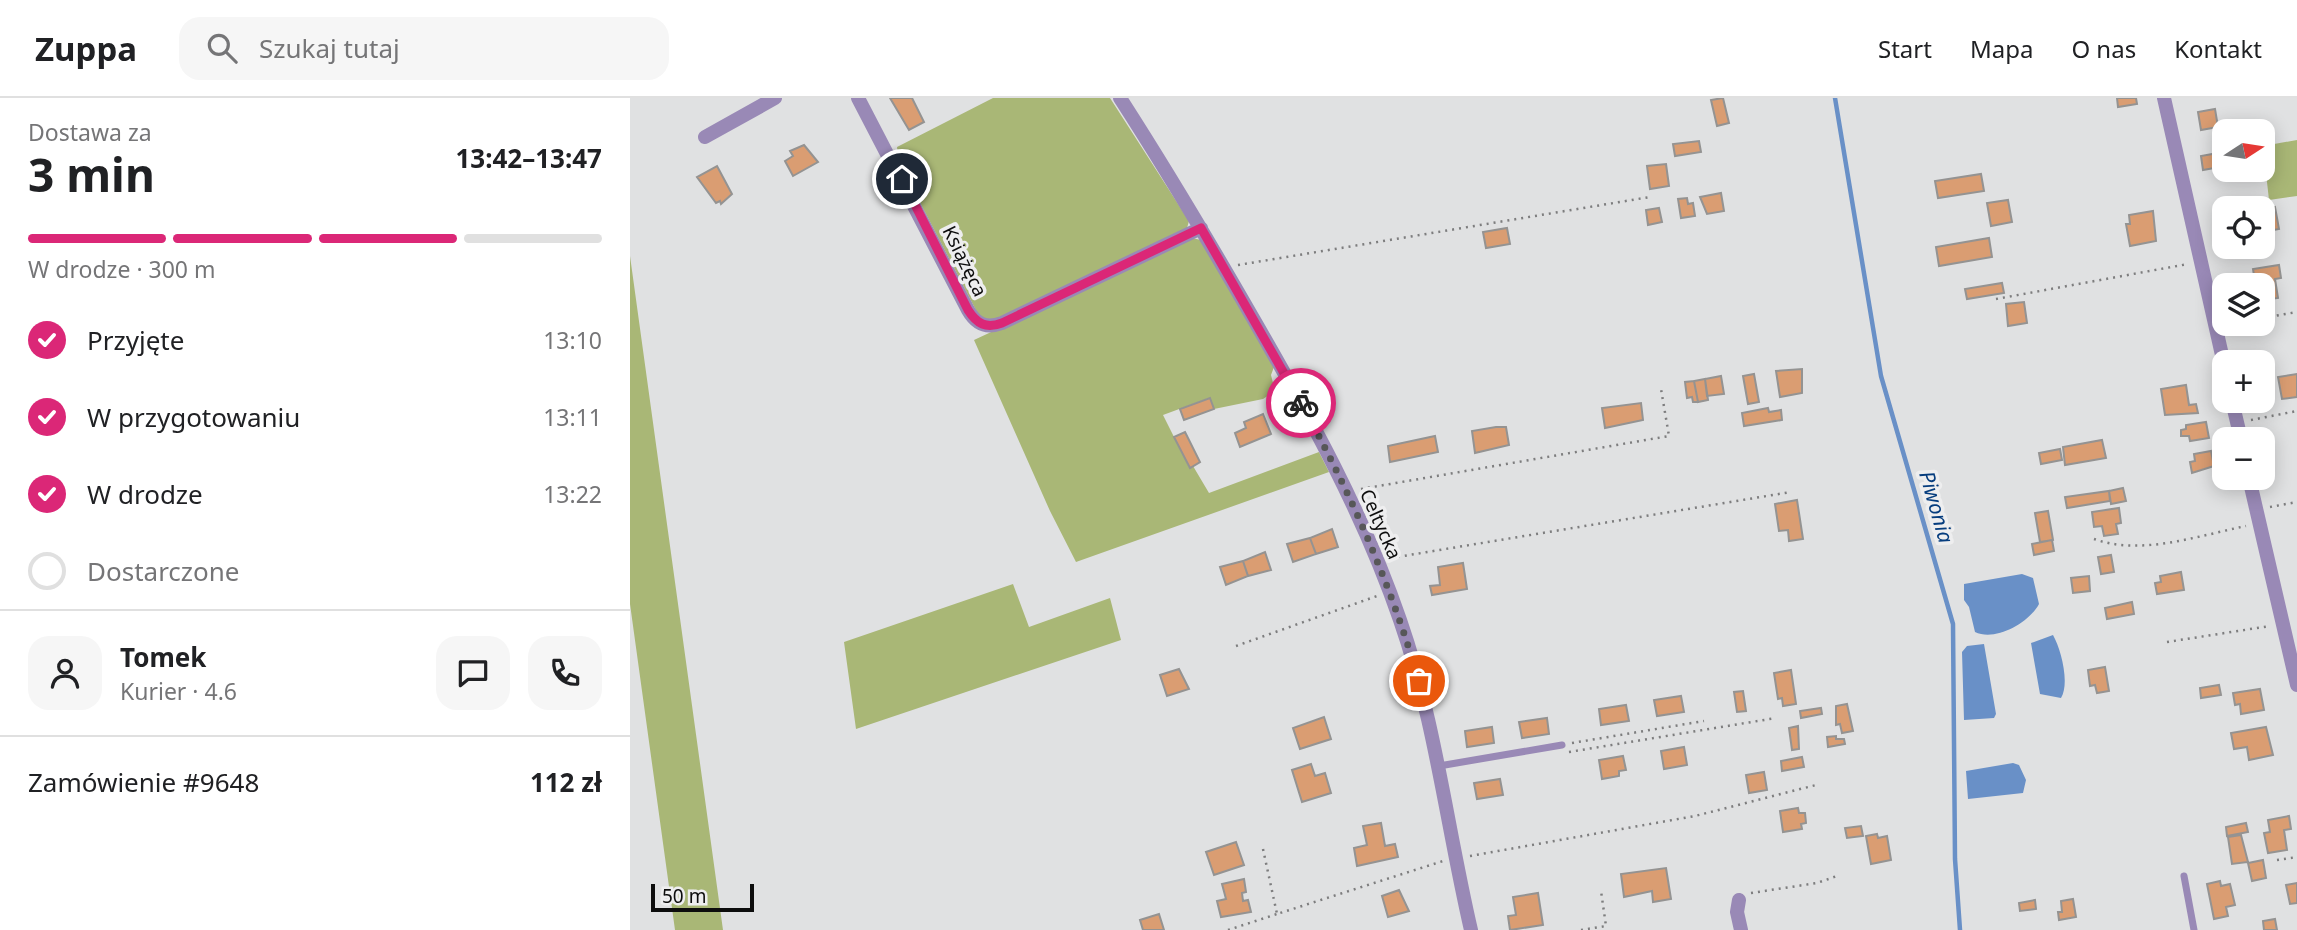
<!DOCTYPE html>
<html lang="pl">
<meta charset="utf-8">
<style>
:root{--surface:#fff;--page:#f6f6f6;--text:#202124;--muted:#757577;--line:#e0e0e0;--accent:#db2777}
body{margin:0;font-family:"Noto Sans",sans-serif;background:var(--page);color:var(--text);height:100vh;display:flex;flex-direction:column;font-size:26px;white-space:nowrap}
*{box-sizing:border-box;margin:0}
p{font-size:23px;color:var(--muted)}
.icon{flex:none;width:38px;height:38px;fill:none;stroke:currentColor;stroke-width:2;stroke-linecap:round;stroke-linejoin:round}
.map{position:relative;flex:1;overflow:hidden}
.details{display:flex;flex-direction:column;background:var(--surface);width:630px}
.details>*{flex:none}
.needle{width:46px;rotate:78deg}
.buttons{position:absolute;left:1582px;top:21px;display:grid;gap:14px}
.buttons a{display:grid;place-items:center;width:63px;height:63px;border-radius:14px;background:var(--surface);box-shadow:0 4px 18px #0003;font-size:35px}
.scale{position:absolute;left:21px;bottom:18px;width:103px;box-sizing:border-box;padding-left:7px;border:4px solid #0d0d0d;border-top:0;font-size:19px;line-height:24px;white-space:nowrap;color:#0d0d0d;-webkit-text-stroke:5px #eeeeef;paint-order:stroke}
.pin{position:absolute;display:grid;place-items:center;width:60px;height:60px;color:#fff;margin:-30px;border:4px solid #fff;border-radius:50%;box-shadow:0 2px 7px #0007}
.courier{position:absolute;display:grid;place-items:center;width:70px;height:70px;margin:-35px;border:5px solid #db2777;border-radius:50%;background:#fff;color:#222;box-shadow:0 2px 9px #0007}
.summary em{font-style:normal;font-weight:700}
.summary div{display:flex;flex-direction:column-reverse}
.summary{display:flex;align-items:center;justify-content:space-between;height:119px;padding:0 28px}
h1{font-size:46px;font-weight:700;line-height:52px}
.bar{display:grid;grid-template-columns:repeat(4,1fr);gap:10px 7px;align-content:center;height:84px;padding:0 28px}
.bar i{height:9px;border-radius:5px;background:var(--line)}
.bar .current{background:var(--accent)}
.bar p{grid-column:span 4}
.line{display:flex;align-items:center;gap:18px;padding:0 28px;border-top:2px solid var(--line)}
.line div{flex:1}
.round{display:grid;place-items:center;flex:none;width:74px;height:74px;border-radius:21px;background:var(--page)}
ol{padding:0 28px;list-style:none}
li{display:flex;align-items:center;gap:21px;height:77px}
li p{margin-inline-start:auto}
li .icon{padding:7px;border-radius:50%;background:var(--accent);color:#fff;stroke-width:4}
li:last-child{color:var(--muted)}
li i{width:38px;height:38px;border:4px solid var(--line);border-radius:50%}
header{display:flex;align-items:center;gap:42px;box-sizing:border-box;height:98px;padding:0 35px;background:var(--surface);border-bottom:2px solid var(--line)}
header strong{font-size:33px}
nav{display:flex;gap:38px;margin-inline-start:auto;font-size:24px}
.search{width:490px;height:63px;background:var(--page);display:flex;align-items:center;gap:18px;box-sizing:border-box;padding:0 24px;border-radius:21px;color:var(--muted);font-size:26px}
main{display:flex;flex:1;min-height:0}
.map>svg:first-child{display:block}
.green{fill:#a9b776}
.water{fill:#6990c7}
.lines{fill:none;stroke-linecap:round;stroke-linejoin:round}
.stream{stroke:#6990c7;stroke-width:4.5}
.building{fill:#da9d72;stroke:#949392;stroke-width:2}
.path{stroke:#7d7d7e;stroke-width:2.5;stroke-dasharray:2 5;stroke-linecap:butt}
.service{stroke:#9989b6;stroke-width:7}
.minor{stroke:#9989b6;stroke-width:14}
.done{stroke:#575758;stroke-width:7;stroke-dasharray:0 12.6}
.route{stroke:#db2777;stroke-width:9}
.labels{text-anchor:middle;stroke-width:7;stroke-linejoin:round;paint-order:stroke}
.street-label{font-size:19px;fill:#0d0d0d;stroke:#eeeeef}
.water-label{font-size:21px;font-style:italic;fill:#063d7e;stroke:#eeeeef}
</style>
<header>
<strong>Zuppa</strong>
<div class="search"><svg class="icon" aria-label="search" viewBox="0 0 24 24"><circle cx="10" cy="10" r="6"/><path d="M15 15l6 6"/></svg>Szukaj tutaj</div>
<nav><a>Start</a><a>Mapa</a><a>O nas</a><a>Kontakt</a></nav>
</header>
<main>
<section class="details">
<div class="summary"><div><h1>3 min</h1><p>Dostawa za</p></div><em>13:42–13:47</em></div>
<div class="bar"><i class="current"></i><i class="current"></i><i class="current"></i><i></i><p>W drodze · 300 m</p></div>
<ol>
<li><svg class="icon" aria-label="check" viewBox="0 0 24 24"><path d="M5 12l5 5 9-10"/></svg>Przyjęte<p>13:10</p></li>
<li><svg class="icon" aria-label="check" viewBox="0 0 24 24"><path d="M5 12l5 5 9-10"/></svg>W przygotowaniu<p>13:11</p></li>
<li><svg class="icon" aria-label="check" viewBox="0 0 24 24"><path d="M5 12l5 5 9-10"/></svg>W drodze<p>13:22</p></li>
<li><i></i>Dostarczone</li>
</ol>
<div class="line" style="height:126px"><a class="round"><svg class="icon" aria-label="person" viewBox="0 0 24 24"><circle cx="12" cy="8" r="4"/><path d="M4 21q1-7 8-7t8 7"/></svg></a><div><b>Tomek</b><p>Kurier · 4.6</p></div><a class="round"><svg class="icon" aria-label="chat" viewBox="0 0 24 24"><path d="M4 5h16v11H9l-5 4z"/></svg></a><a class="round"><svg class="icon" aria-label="phone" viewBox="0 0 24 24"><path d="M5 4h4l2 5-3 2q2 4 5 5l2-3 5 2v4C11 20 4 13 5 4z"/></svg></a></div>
<div class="line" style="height:91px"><div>Zamówienie #9648</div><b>112 zł</b></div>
</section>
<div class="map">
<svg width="1667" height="832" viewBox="0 0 1667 832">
<rect width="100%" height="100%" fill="#e0e1e2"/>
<path class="green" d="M363,0h117l79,123 -2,7 -192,92 -15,-2 -81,-156 -2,-15z
M1667,42v56l-28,4 -6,-54z
M562,140l9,2 73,127 -3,8 4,16 -12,8 -49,10 -5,-11 -46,17 26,52 4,-1 16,27 110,-41 10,20 -253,90 -26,-51 -76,-171z
M0,158l93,674h-48l-45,-326z
M383,486l16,43 81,-29 11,42 -265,89 -12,-87z"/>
<path class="water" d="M1392,476l11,4 6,26c-10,19 -44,38 -64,28l-6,-25 -5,-7v-16z
M1423,537c8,14 17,48 8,63l-21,-4 -9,-51z
M1354,546l12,70 -2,4 -30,2 -2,-68 5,-6z
M1383,665l6,2 7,15 -3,13 -55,6 -2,-28z"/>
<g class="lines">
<path class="stream" d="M1205,0l46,278 72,248 2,235 5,71"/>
</g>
<path class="building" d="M260,0h22l12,24 -15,8z
M1093,0l6,25 -12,3 -6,-26z
M1487,0h19l1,6 -19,3z
M1585,11l3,18 -17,3 -3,-18z
M1069,43l2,11 -26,4 -2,-12z
M174,47l14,17 -25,14 -8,-15 8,-5 -3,-5z
M1588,55l2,14 -17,3 -2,-14z
M1036,66l3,22 -19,3 -3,-23z
M87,68l15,28 -11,10 -1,-3 -4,2 -19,-26z
M1351,76l3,17 -46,7 -3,-17z
M1091,95l3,18 -17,3 -7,-17z
M1057,100l1,6 5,-1 2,13 -14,2 -3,-19z
M1378,102l4,22 -21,4 -4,-23z
M1645,109l4,22 -16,3v-23z
M1029,110l3,14 -14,3 -2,-15z
M1523,113l3,30 -26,5 -4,-22h4l-1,-9z
M877,130l3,16 -24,4 -3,-16z
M1359,140l3,19 -53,9 -3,-19z
M1649,167l2,13 -6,1 3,19 -15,2v-15l-8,-3 -2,-13z
M1372,185l2,10 -37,6 -2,-10z
M1394,204l3,21 -19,3 -2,-22z
M1172,271v24l-22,4 -4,-26z
M1124,276l5,28 -11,2 -5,-28z
M1667,276v23l-15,2 -4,-22z
M1091,278l3,18 -17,2 -2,-17z
M1075,281l3,21 -10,2 -4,-21z
M1064,283l4,21h-5l-1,-5 -5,1 -2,-16z
M1556,287l3,20 7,-1 2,9 -33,2 -4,-26z
M580,300l4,11 -30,11 -4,-11z
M1011,305l2,17 -38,8 -3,-20z
M1138,310l1,4 12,-2 1,10 -38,6 -2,-13z
M633,316l8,20 -31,13 -5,-14 11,-5 -2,-6z
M1576,324l3,16 -19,3 -1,-5h-8v-6l5,-1v-4z
M866,329h10l3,18 -34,8 -3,-22z
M555,334l15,30 -10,6 -16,-31z
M805,338l3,16 -48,10 -2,-16z
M1472,342l4,18 -41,7 -2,-18z
M1430,351l2,11 -21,4 -2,-11z
M1581,353l3,15 -22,7 -2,-11 5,-1 -1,-7z
M1493,390l3,13 -15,3 -2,-13z
M1479,393l1,10 -43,7 -2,-11z
M1167,402l6,39 -14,2 -1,-11 -9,1 -4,-27z
M1489,410l2,15 -5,1 2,10 -14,2 -2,-10 -8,1 -2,-15z
M1418,413l5,29 -13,2 -5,-29z
M702,431l6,18 -22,7 -6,-16z
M680,440l6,16 -23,8 -6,-18z
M1422,442l2,11 -20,4 -2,-11z
M635,454l6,18 -23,6 -5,-15z
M1481,457l3,17 -13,2 -3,-17z
M613,463l5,15 -22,9 -6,-18z
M833,465l4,26 -35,6 -2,-9 10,-1 -2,-18z
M1551,474l3,18 -27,4 -2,-11 6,-1 -1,-6z
M1459,478l1,15 -17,2 -2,-15z
M1502,504l2,12 -27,5 -2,-11z
M1475,569l4,24 -12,2 -2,-8 -5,1 -2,-16z
M549,571l10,20 -22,7 -7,-21z
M1161,572l5,34 -13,2 -1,-8 -4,1 -4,-26z
M1589,587l2,10 -20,3 -1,-10z
M1630,591l4,21 -23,4 -1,-10 -5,1 -2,-12z
M1113,593l3,20 -9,1 -3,-20z
M1051,598l3,16 -27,4 -3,-16z
M1217,606l6,27 -11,2 -2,-9 -4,1v-19z
M996,607l3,16 -28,4 -2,-16z
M1191,610l1,6 -21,4 -1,-7z
M694,619l7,22 -31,10 -7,-21z
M917,620l2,16 -27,4 -3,-16z
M1168,628l1,23 -7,1 -3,-22z
M862,629l2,16 -27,4 -2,-16z
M1636,629l7,28 -24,5 -2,-13 -13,2 -3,-16z
M1206,638v3h8l1,5 -17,3 -1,-10z
M1054,649l3,18 -23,4 -3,-18z
M993,658l3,14 -7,1v5l-17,3 -3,-19z
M1172,659l2,10 -22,4 -1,-10z
M681,666l4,12 10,-3 6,20 -29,9 -10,-32z
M1134,674l3,18 -18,3 -3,-18z
M870,681l3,16 -26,4 -3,-16z
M1168,710l1,5h6l1,10 -5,1 1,5 -19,3 -3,-21z
M1659,718l2,13 -7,1 3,20 -19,3 -4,-20 6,-1 -2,-12z
M751,725l4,23 10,-2 3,13 -41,9 -3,-18 13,-3 -4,-19z
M1616,725l2,9 -21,4 -1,-9z
M1231,728l2,10 -16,2 -2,-10z
M1247,736l1,4 9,-2 4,24 -20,4 -5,-28z
M1611,737l7,27 -16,2 -4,-27z
M606,744l8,23 -30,10 -8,-23z
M1633,762l3,18 -14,3 -4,-18z
M1036,770l5,31 -18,3 -1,-11 -28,6 -3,-23z
M614,781l2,13 -4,1 1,8 5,-1 3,12 -30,5 -4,-16 9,-2 -4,-15z
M1590,783l1,5 9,-2 5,21 -9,2 2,9 -14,3 -7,-35z
M1667,785v20l-7,1 -4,-19z
M769,792l10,21 -21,6 -6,-21z
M908,795l5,32 -33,5 -2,-14 8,-1 -3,-18z
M1443,801l3,18 -17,3 -1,-8h4l-1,-11z
M1405,802l1,9 -16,2 -1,-8z
M529,816l5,16h-21l-3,-10z
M1645,821l2,11h-13l-1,-9z"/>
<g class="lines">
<path class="path" d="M608,167l412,-68
M1366,201l192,-35
M1633,220l34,-6
M1621,322l46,-9
M731,391l308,-53 -8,-47
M1640,409l27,-5
M1464,441c47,17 103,-3 152,-13
M761,460l400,-66
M1537,544l103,-16
M606,548l141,-50
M942,645l132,-22
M939,654l207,-34
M633,751l14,65 166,-53
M840,758l225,-40 121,-31
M1647,762l20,-3
M1121,795l66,-10 20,-7
M598,832l49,-16
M951,832l25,-4 -5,-35"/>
<path class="service" d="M809,668l123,-21
M1554,778l10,54"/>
<path class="minor" d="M228,0l110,212c8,14 18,19 34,13l199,-95
M490,0c47,73 91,147 134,222 56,97 110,195 146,300 35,100 47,207 71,310
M1534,0l60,266
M75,39l70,-39
M1602,303l9,38
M1619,380l48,207
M1109,802l-2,12 4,18"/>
</g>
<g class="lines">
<path class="done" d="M671,305c49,88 90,182 118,278"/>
<path class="route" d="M272,81l66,131c9,14 18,19 34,13l199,-95 100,175"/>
</g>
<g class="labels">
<g class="street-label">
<text transform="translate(335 163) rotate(64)" y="7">Książęca</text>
<text transform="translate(751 426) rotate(66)" y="7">Celtycka</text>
</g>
<g class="water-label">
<text transform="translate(1306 409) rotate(74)" y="7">Piwonia</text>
</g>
</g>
</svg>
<div class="buttons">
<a><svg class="needle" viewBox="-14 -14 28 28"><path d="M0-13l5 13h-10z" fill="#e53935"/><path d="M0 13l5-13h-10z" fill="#757577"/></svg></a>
<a><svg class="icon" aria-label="locate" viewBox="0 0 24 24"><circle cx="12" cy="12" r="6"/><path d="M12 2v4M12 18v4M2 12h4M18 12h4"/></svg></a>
<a><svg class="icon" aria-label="layers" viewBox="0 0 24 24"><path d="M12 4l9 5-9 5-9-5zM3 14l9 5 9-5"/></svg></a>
<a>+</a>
<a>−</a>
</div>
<div class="scale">50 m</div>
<div class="pin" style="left:789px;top:583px;background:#ea580c"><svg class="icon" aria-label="bag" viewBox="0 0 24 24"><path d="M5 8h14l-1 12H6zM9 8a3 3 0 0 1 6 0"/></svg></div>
<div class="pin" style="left:272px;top:81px;background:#1f2937"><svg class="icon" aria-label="home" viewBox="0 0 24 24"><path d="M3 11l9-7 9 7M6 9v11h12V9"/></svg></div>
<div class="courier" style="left:671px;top:305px"><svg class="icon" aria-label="bike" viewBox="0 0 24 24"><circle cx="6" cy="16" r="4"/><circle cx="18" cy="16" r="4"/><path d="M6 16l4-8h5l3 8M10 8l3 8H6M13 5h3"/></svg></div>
</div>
</main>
